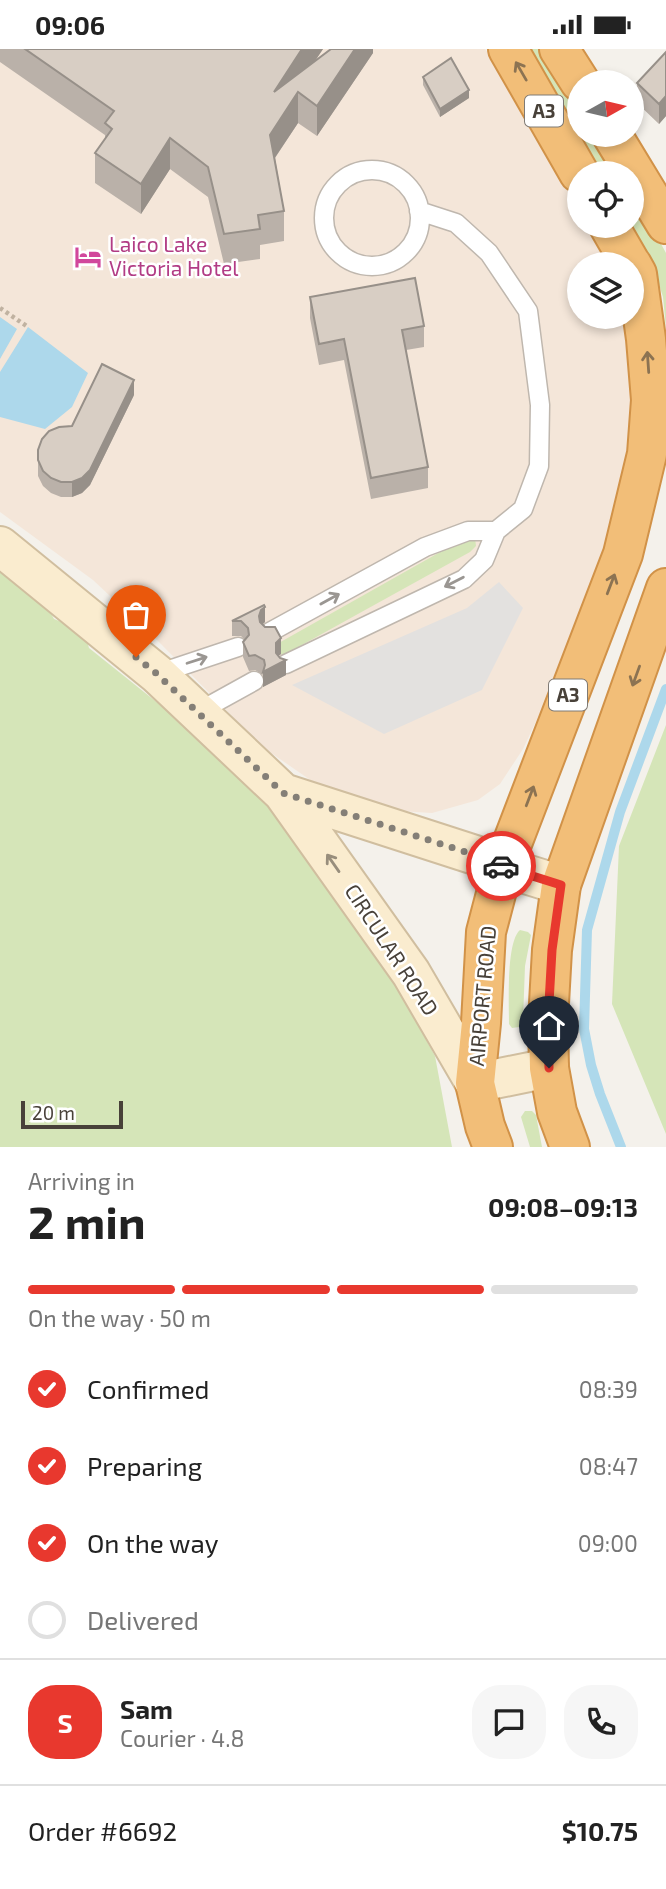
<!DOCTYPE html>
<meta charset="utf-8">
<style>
:root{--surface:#fff;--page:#f6f6f6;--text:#222;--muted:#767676;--line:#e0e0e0;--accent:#e8382e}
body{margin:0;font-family:"Exo 2",sans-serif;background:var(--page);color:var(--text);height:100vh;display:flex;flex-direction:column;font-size:26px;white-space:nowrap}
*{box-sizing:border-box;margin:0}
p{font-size:23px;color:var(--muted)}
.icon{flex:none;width:38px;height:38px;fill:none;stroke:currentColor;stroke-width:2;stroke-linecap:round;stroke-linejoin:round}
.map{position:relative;height:1098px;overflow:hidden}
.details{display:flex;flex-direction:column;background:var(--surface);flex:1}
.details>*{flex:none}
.needle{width:46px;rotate:82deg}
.buttons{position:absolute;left:567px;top:21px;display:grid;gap:14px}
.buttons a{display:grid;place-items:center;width:77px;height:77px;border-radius:50%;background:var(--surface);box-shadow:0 4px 10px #0003;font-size:35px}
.scale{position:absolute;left:21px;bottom:18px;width:102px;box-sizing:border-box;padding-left:7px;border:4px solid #484139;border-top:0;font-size:19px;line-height:24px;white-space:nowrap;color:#484139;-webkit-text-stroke:5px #fff;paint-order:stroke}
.pin{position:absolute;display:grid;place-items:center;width:60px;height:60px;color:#fff;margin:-72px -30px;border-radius:50% 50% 50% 0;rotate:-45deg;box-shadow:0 0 7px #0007}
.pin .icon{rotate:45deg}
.courier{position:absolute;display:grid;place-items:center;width:70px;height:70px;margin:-35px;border:5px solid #e8382e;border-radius:50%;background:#fff;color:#222;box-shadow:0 2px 9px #0007}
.overview em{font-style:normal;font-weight:700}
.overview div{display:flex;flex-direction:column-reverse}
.overview{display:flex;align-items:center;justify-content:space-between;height:119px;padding:0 28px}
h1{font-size:46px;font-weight:700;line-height:52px}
.bar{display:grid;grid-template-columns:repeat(4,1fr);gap:10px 7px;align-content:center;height:84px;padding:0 28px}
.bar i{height:9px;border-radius:5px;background:var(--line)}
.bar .on{background:var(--accent)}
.bar p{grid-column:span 4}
.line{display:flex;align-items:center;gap:18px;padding:0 28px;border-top:2px solid var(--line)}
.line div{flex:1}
.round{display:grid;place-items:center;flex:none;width:74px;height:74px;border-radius:28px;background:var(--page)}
ol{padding:0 28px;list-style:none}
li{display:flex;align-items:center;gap:21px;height:77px}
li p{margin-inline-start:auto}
li .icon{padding:7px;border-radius:50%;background:var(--accent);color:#fff;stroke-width:4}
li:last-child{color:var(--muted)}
li i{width:38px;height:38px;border:4px solid var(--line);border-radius:50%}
.status{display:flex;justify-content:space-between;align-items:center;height:49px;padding:0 35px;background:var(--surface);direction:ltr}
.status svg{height:19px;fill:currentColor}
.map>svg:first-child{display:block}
.commercial{fill:#f4e6d9}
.green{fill:#d5e5b8}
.parking{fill:#e3e1df}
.water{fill:#add8eb}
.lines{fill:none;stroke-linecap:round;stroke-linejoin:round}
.stream{stroke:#add8eb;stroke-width:10}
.lane-casing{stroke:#bfb7ae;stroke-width:21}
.secondary-casing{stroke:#d0be9f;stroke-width:42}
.highway-casing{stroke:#d19248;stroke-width:42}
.path{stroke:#c0b2a1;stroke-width:4.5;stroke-dasharray:3.5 3.5;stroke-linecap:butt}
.lane{stroke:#fff;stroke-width:18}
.secondary{stroke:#faeccf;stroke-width:38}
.highway{stroke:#f2be78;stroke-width:38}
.wall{fill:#bab1a9}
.shaded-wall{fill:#979089}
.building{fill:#d8cec4;stroke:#979089;stroke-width:2}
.oneway{stroke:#8c7352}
.oneway2{stroke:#9a9692}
.oneway3{stroke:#988e7c}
.done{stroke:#847f77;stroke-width:7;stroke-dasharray:0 12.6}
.route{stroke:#e8382e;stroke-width:9}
.labels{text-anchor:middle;stroke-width:5;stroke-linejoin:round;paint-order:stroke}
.shield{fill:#fff;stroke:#7f7a74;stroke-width:2}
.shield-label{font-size:19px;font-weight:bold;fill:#484139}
.hotel-label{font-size:21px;fill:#b23c85;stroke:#fff;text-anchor:start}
.street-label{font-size:21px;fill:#484139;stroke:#fff}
</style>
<div class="status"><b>09:06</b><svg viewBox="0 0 49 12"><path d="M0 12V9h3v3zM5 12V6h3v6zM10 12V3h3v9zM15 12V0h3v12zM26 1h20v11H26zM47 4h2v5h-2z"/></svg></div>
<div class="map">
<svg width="666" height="1098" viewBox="0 0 666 1098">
<rect width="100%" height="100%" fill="#f4f1eb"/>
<path class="commercial" d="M0,0h485l92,132 2,5v40h21l20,38h-41v53h53l16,94 -65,210 -60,128 -23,35 -22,16 -46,13 -48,-3 -65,-24 -55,-38 -107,-108 -64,-60 -93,-68z"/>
<path class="green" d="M525,0h24l30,50v32z
M581,86h20l21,38h-19z
M632,142l34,62v75l-3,-31 -10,-32 -21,-39z
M465,489h10l1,8 -6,6 -188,104 -5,-12z
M0,511l41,35 13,24 30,12 5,17 100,80h35l137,193 74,135 17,91h-452z
M666,676v409l-54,-130 7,-158z
M520,881l8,2 3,3 -6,31 -2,54 -4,7 -7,1 -3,-4c0,-20 -3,-82 11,-94z
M525,1062h7l4,4 6,32h-12l-9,-30z"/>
<path class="parking" d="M499,533l24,26 -41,82 -98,44 -92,-49 175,-77z"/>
<path class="water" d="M0,268l17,12 -17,30z
M28,278l60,46 -16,34 -27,22 -45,-12v-45z"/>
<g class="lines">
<path class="stream" d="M621,1098l-21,-53 -9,-29 -7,-36 3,-99 33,-118 46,-123"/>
<g class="lane-casing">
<path id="lane" d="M324 169a48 48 0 1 1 96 0a48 48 0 1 1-96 0Z
M270,583l155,-85 43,-16h28
M286,615l178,-85 20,-19 12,-29 27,-22 16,-43 1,-61 -12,-94 -39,-58 -33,-30 -37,-12
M157,625l81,-27
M198,663l56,-31"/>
</g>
<g class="secondary-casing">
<path id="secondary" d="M0,497l157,128 126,119 128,180 64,110 74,-15
M283,744l192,62 28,12 58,18"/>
</g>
<g class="highway-casing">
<path id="highway" d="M508,0l71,124
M559,0l21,33
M612,86l54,89
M609,177l22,38
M493,1098l-8,-21 -10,-43 6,-60 5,-91 17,-65 120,-313 24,-100 4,-54 -5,-61 -9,-65 -5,-9
M570,1098l-13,-35 -8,-44 -1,-47 4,-71 9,-65 105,-297"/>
</g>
<path class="path" d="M0,259l28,19"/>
<use href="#lane" class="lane"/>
<use href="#secondary" class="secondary"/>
<use href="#highway" class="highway"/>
</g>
<path class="wall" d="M0,0h323l-8,12 58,-12v4l-56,83 -19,-13 -23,35 9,53v30l-24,4v14l-36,5 -16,-67 -38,-28 -29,45 -46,-31v-30l10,-14v-4l-105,-73z
M666,3v64l-7,8 -22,-21v-20z
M423,28l46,21 -29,19 -17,-32z
M310,248l114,29v21l-18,3 22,117v21l-57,11 -27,-139 -25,5 -9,-47z
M134,346l-44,90 -8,8 -10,4h-11l-10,-4 -8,-7 -5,-10v-26l34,-24z
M232,572l33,1 -3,2 19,30 -3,2 8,19 -23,12v-12l-8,-5 -6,1 -6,-14v-15l2,-2 -4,-4h-9z"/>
<path class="shaded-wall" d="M302,0h21l-49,73v-30z
M355,0h18v4l-56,83v-30z
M469,41v8l-29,19v-8z
M298,43v31l-28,42v-30z
M666,47v20l-7,8v-20z
M170,89v31l-29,45v-30z
M134,331v15l-44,90 -8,8 -10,4v-15z
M265,558v15l-4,4 -2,-10 2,-6z
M281,589v16l-5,4 10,2v15l-23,12v-15l13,-29z"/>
<path class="building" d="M25,0h277l-28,43 57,-43h24l-38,57 -19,-14 -28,43 14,76 -26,4 2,14 -36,5 -16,-67 -38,-29 -29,46 -46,-31 17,-24 -7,-6 9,-12z
M666,3v44l-7,8 -22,-21z
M451,9l18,32 -29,19 -17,-32z
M415,229l9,48 -22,4 26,137 -57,11 -27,-139 -25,5 -9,-47z
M102,315l32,16 -44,90 -8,8 -10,4h-11l-10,-4 -8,-7 -5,-11v-10l4,-11 7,-8 10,-4 13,-1z
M264,556l1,2 -4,3 -2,6 1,6 5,5h10l6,11 -5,5v10l4,5 6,2 -23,12 2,-7 -1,-5 -9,-5 -6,1 -6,-14 6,-7 -1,-7 -7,-7h-9z"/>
<defs><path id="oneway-shaft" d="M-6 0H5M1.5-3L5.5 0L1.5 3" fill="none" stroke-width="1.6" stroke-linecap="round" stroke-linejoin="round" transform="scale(1.75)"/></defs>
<g class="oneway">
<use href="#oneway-shaft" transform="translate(521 22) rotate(-120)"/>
<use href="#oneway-shaft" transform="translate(648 313) rotate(-94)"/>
<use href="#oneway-shaft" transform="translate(611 535) rotate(-69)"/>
<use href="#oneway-shaft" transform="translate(636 627) rotate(110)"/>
<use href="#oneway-shaft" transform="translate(530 747) rotate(-69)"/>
</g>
<g class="oneway2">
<use href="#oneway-shaft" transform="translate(454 533) rotate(153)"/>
<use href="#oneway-shaft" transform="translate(330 550) rotate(-29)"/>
<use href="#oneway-shaft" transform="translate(197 611) rotate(-18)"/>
</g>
<use class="oneway3" href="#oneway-shaft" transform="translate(333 814) rotate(-125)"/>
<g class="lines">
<path class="done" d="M136,608l21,17 126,119 192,62 26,11"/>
<path class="route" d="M501,817l60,19 -9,65 -4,71 1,47"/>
</g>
<defs>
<g id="hotel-bare" transform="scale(2.1)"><path d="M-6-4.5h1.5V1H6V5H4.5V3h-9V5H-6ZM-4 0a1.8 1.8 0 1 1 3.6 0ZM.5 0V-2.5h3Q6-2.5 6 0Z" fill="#d1479c" stroke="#fff" stroke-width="2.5" paint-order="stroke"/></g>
</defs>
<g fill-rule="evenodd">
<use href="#hotel-bare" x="88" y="208"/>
</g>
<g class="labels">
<g class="shield">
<rect x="525" y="46.5" width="38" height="31" rx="5"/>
<rect x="549" y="630.5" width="38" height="31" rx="5"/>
</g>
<g class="shield-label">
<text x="544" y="69">A3</text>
<text x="568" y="653">A3</text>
</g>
<g class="hotel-label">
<text x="109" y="203">Laico Lake<tspan x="109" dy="24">Victoria Hotel</tspan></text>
</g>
<g class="street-label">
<text transform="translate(391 901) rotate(57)" y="7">CIRCULAR ROAD</text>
<text transform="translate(483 947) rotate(-85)" y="7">AIRPORT ROAD</text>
</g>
</g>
</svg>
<div class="buttons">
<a><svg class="needle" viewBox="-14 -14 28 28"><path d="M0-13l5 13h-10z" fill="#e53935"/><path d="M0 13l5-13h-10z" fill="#767676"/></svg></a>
<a><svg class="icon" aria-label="locate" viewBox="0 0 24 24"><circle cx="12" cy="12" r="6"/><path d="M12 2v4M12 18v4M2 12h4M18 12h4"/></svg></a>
<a><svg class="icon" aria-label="layers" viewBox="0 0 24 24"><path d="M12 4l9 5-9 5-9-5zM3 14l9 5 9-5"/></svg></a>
</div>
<div class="scale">20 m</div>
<div class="pin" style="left:136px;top:608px;background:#ea580c"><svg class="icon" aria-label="bag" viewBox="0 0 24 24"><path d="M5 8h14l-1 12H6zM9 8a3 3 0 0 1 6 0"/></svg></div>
<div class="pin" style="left:549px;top:1019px;background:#1f2937"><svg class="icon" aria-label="home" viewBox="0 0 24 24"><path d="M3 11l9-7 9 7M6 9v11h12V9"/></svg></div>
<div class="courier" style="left:501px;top:817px"><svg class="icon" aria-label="car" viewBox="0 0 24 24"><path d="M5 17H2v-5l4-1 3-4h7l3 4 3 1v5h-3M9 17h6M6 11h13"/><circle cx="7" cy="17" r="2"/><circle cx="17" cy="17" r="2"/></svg></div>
</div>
<section class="details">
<div class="overview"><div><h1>2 min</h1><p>Arriving in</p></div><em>09:08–09:13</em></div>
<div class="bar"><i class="on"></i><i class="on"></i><i class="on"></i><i></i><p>On the way · 50 m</p></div>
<ol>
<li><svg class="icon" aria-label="check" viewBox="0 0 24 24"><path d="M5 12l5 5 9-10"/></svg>Confirmed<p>08:39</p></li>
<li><svg class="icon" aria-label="check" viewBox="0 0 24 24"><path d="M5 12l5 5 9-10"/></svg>Preparing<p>08:47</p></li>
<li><svg class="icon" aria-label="check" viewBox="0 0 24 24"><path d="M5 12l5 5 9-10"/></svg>On the way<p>09:00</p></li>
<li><i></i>Delivered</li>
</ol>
<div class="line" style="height:126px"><b class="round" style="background:var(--accent);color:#fff">S</b><div><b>Sam</b><p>Courier · 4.8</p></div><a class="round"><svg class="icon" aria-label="chat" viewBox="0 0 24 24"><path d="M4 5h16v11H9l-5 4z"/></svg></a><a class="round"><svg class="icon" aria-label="phone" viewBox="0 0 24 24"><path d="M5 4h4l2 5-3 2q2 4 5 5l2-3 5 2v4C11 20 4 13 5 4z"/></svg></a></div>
<div class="line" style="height:91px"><div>Order #6692</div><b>$10.75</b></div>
</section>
